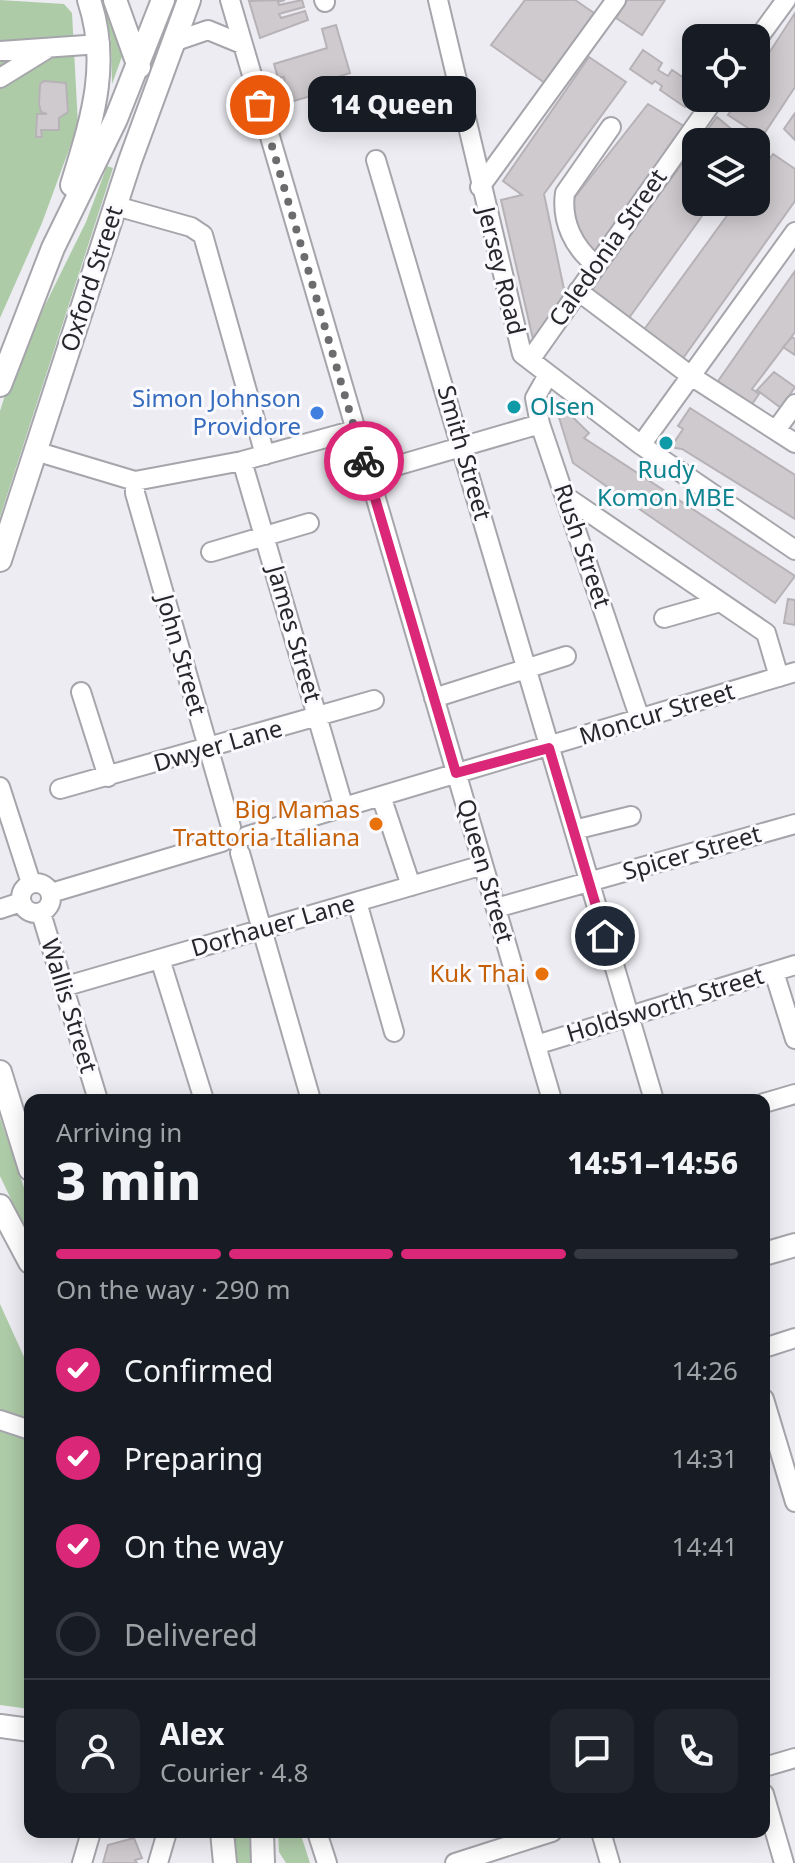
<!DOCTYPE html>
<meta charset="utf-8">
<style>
:root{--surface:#171b24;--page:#20242c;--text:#f1f3f6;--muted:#9ea1a6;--line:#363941;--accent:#db2777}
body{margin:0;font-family:"Noto Sans",sans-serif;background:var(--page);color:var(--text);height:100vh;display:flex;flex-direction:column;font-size:30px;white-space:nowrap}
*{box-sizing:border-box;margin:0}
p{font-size:26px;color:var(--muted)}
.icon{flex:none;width:44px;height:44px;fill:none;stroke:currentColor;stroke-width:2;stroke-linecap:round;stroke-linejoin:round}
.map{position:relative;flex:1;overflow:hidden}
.panel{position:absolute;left:24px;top:1094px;width:746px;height:744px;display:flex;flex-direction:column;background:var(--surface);border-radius:16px;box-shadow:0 4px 20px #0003}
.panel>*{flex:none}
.buttons{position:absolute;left:682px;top:24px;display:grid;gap:16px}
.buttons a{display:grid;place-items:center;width:88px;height:88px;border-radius:16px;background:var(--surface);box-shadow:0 4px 20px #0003;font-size:40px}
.pin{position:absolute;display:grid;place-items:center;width:68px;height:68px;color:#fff;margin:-34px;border:4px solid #fff;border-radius:50%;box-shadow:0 2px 8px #0007}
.courier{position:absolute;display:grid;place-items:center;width:80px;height:80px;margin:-40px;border:6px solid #db2777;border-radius:50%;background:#fff;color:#222;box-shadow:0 2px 10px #0007}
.bubble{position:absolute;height:56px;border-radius:16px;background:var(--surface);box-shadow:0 4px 20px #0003;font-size:26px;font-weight:800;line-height:56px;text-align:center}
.summary em{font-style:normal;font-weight:800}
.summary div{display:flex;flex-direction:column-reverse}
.summary{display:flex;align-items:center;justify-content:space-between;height:136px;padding:0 32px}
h1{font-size:52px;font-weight:800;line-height:60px}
.bar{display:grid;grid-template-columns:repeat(4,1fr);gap:12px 8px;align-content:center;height:96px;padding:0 32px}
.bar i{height:10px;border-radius:6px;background:var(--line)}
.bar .on{background:var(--accent)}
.bar p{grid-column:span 4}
.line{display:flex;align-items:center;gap:20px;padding:0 32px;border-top:2px solid var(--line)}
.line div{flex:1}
.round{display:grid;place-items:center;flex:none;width:84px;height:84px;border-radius:16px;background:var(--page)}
ol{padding:0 32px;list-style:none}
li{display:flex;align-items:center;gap:24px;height:88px}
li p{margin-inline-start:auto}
li .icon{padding:8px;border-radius:50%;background:var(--accent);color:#fff;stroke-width:4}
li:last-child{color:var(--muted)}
li i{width:44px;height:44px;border:4px solid var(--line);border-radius:50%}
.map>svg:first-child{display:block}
.green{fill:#adcba7}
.building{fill:#cecace;stroke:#b6b2b6;stroke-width:2}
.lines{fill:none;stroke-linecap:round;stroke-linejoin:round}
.minor-casing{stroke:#a5a5ab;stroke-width:22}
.major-casing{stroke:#a5a5ab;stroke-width:26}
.minor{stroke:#fff;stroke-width:18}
.major{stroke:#fff;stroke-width:22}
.done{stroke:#6c6c6f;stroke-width:8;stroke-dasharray:0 14.4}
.route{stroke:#db2777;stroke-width:10}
.culture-dot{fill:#0f9aa8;stroke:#fafaff;stroke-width:3}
.shop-dot{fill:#3f7fe0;stroke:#fafaff;stroke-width:3}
.food-dot{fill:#e8710a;stroke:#fafaff;stroke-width:3}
.labels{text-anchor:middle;stroke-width:6;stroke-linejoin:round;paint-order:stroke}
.street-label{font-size:24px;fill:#272729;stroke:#fafaff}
.shop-label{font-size:24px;fill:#366cbe;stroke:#fafaff;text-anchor:end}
.culture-label{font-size:24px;fill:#0d838f;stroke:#fafaff;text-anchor:start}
.food-label{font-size:24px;fill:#c56008;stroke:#fafaff;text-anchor:end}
</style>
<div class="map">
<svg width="795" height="1863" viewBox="0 0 795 1863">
<rect width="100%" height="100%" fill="#ececf2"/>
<path class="green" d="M0,0l64,4 8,9 6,112 -36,98 -42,95z
M103,0h3l18,51 -12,33 -1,-43z
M107,166l6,2 -8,25 -105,324v-106l13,-41 73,-148z
M0,1117l30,88v34l-30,-63z
M0,1304l30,66v339l-30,-4z
M234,1832h15l2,31h-14z
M278,1832h22l10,31h-24l-7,-11z"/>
<path class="building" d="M285,0l-7,2 1,3 23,-5 2,7 -25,7 2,4 24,-7 3,9 -48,18 -11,-37z
M525,0h50l19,13 -49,70 -54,-38z
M627,0h38l-23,35 -26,-17z
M795,13v74l-33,50 -34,-22 11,-17h17v-25z
M336,25l14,48 -22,7 4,15 -17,5 -1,-5 -27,8 -3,-26 -6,1 -4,-14 53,-16 -5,-19z
M643,50l19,13 -4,7 10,6 4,-6 24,16 -11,21 -25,-17 2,-4 -7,-5 -3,3 -22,-15z
M589,57l37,25 -82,112 21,100 -32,45 -32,-139 21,-5 -19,-14z
M44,81l22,2 2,29 -9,6v12h-18l1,7h-6l1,-23h10l-6,-2 -2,-8 1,-20z
M648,104l39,24 -92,130 -18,-14 -6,-42z
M795,113v27l-11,-11z
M717,117l30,25h-49z
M696,145v57h16l-83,116 -41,-27z
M773,154l22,15v32l-114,160 -38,-30 94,-129h19v-25z
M795,271v61l-43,57 7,5 -9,13 -34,-23z
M792,337l3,2v16l-12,-8z
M774,372l21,15 -14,21 -24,-18z
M553,398l36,35 -5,5 211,138 -20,27 -202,-140z
M690,408l105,67v44l-113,-70 -7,-1 -2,-4 10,-15 -5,-3z
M788,599l7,1v25l-11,-2z
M134,1838l8,20 -7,2 2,3h-34l5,-18z"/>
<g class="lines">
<g class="minor-casing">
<path id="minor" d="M230,0l322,1100
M324,0l1,2
M438,0l84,354 119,91 154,105
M756,41l30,-41
M173,42l35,-12 34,14
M0,51l100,-7
M0,78l47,-29
M376,160l278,940
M480,187l136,-187
M116,206l75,21 12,8 62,220
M596,265c-22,-17 -35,-43 -31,-72l46,-66
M578,291l113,85 104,67
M530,360l185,-262
M548,375l-13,23 5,26 100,295
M776,430l19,-26
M641,445l154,-213
M35,451l100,30 107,-20 113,-31
M242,461l102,347
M368,474l172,-50
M135,481v12l96,334
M565,496l201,137 13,44
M211,552l98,-29
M664,618l56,-16
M81,692l27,85
M434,698l132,-42
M0,787l31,96
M60,789l314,-89
M381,796l30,90
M574,830l57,-14
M247,836l548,-164
M240,853l71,247
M21 898a15 15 0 1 1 30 0a15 15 0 1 1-30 0Z
M51,893l171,-51
M357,902l37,130
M496,908l299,-84
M0,909l21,-7
M41,913l57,187
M160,959l44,141
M774,972l21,67
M63,987l420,-122
M536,1045l259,-80
M764,1103l31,-9
M764,1348l31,-10
M764,1399l31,103
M0,1420l30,10
M764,1767l31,-9
M764,1794l20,69
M317,1832l10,31
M601,1832l9,31
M82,1863l9,-31
M158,1863l9,-31
M455,1863l97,-31"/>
</g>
<g class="major-casing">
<path id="major" d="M115,0l24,67
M72,185c19,-63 39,-119 17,-185
M0,385l53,-137 63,-129 47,-119
M0,560l130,-399 59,-161
M0,1072l30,97
M0,1206l30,56
M764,1254l31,-9
M0,1726l30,4
M222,1832l3,31
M262,1832l1,31"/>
</g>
<use href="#minor" class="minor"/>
<use href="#major" class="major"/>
</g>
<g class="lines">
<path class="done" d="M260,105l104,356"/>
<path class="route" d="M364,461l92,312 93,-25 56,188"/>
</g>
<g class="culture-dot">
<circle cx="514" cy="407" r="8"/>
<circle cx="666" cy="443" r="8"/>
</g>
<circle class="shop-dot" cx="317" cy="413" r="8"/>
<g class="food-dot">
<circle cx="376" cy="824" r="8"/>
<circle cx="542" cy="974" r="8"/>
</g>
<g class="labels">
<g class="street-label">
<text transform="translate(608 248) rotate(-55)" y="8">Caledonia Street</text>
<text transform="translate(501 271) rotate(76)" y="8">Jersey Road</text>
<text transform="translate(92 279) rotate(-72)" y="8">Oxford Street</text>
<text transform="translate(464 453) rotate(74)" y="8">Smith Street</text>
<text transform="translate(582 546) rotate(71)" y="8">Rush Street</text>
<text transform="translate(294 634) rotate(74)" y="8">James Street</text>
<text transform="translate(181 655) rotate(74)" y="8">John Street</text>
<text transform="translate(657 714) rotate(-17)" y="8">Moncur Street</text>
<text transform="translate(218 746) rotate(-16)" y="8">Dwyer Lane</text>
<text transform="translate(692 853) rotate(-16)" y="8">Spicer Street</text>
<text transform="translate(485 871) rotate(74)" y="8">Queen Street</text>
<text transform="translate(273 926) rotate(-16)" y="8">Dorhauer Lane</text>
<text transform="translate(665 1005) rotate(-17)" y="8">Holdsworth Street</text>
<text transform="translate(69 1006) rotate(73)" y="8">Wallis Street</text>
</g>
<g class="shop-label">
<text x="301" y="407">Simon Johnson<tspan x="301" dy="28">Providore</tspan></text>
</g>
<g class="culture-label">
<text x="530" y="415">Olsen</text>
<text x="666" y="478" text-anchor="middle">Rudy<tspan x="666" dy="28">Komon MBE</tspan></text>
</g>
<g class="food-label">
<text x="360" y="818">Big Mamas<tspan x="360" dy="28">Trattoria Italiana</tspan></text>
<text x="526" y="982">Kuk Thai</text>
</g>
</g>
</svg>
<div class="buttons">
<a><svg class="icon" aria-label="locate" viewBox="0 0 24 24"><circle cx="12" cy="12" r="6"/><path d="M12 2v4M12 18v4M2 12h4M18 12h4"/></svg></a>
<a><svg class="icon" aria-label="layers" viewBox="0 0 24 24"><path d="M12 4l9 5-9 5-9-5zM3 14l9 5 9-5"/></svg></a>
</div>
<div class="pin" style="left:260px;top:105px;background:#ea580c"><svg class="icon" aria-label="bag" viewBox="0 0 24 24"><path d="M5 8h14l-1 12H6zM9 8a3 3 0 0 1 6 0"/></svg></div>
<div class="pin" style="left:605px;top:936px;background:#1f2937"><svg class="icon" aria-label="home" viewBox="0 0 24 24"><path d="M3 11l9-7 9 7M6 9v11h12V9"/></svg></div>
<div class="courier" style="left:364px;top:461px"><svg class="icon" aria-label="bike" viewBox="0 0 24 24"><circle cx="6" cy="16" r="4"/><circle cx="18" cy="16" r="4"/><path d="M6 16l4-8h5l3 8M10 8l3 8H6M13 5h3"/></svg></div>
<div class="bubble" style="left:308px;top:76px;width:168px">14 Queen</div>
<section class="panel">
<div class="summary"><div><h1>3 min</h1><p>Arriving in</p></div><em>14:51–14:56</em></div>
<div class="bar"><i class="on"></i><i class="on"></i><i class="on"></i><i></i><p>On the way · 290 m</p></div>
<ol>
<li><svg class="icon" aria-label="check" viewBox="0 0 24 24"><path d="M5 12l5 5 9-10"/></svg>Confirmed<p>14:26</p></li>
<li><svg class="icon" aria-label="check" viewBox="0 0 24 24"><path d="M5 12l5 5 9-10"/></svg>Preparing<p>14:31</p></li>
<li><svg class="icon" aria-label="check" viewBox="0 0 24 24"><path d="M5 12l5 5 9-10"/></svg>On the way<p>14:41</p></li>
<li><i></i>Delivered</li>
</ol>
<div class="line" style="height:144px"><a class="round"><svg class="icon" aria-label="person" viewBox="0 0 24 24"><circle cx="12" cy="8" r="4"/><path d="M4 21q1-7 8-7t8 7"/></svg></a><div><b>Alex</b><p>Courier · 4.8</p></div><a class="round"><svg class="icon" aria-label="chat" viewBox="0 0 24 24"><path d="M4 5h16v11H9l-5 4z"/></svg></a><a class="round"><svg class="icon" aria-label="phone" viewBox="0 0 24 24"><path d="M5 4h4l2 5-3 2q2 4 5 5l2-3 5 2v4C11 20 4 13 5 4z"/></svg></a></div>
</section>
</div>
